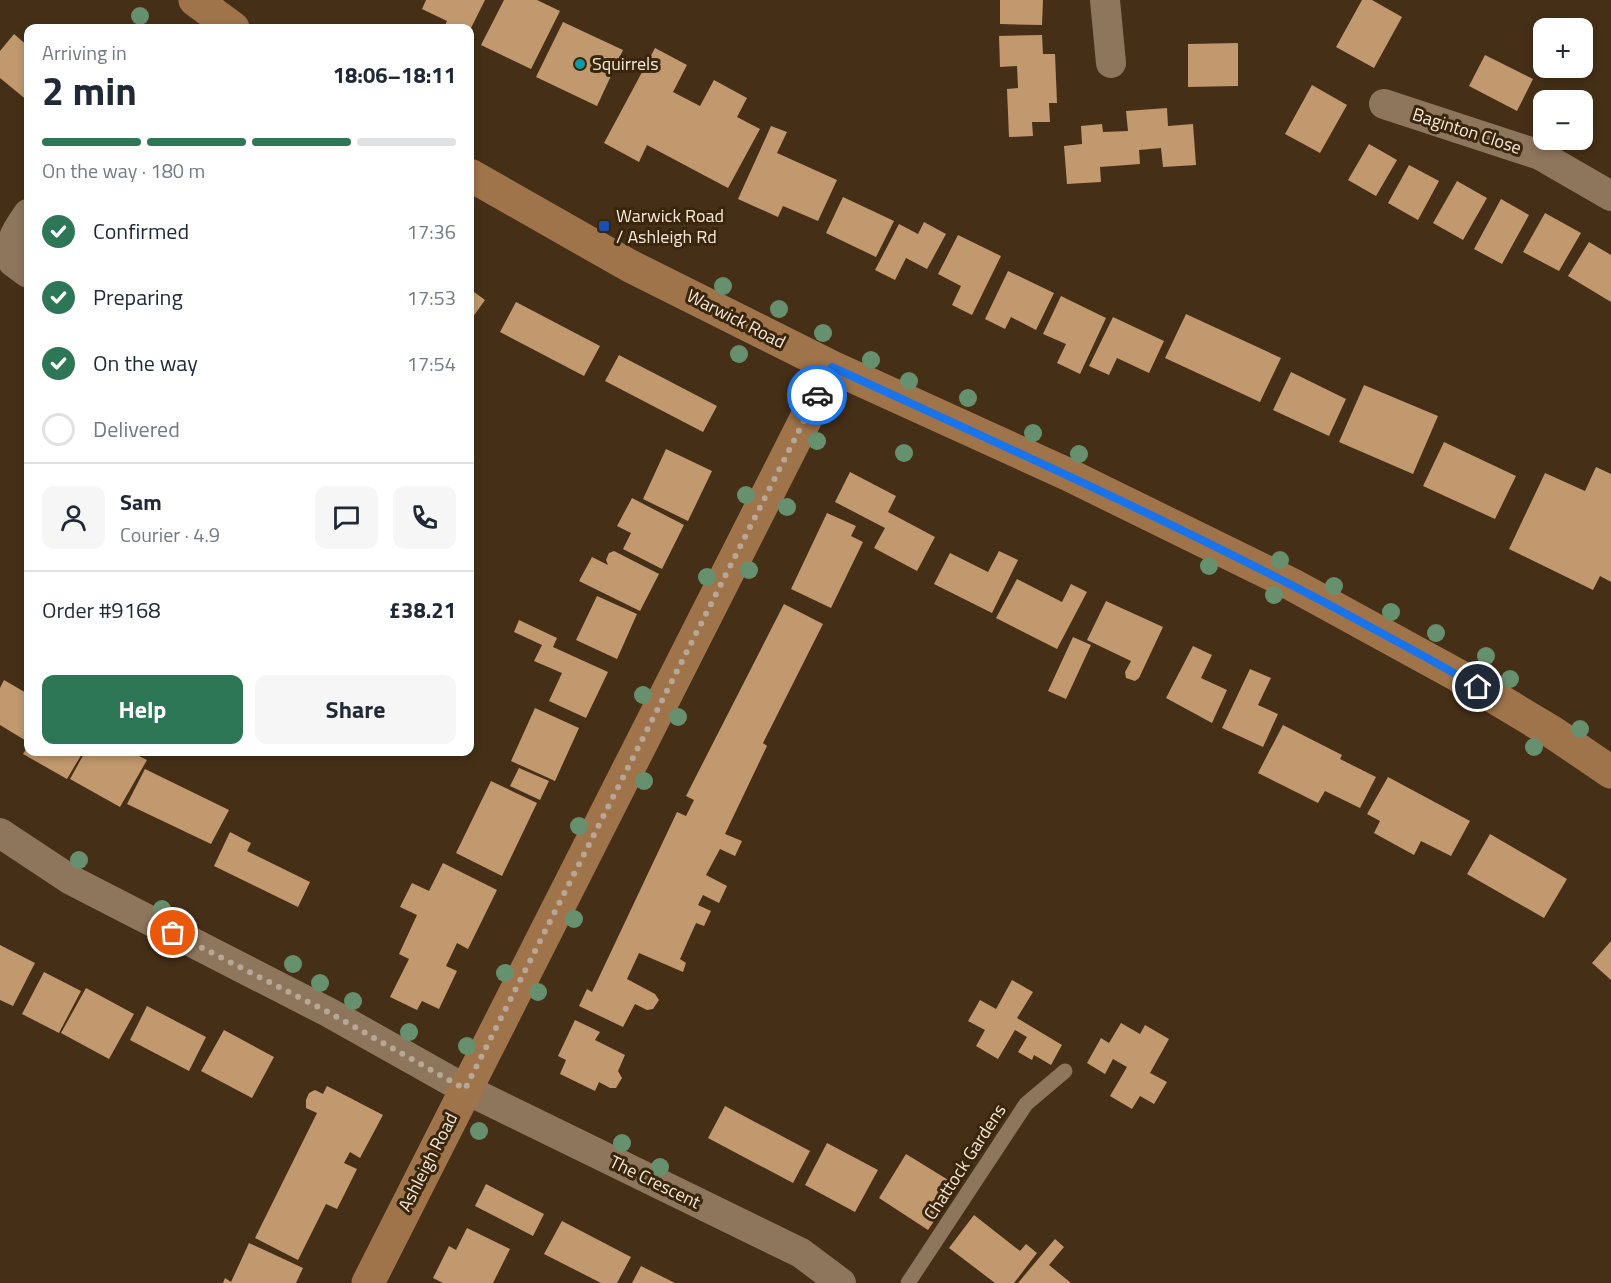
<!DOCTYPE html>
<meta charset="utf-8">
<style>
:root{--surface:#fff;--page:#f6f6f7;--text:#1f2937;--muted:#747a83;--line:#e0e1e3;--accent:#2d7756}
body{margin:0;font-family:"Titillium Web",sans-serif;background:var(--page);color:var(--text);height:100vh;display:flex;flex-direction:column;font-size:22px;white-space:nowrap}
*{box-sizing:border-box;margin:0}
p{font-size:20px;color:var(--muted)}
.icon{flex:none;width:33px;height:33px;fill:none;stroke:currentColor;stroke-width:2;stroke-linecap:round;stroke-linejoin:round}
.map{position:relative;flex:1;overflow:hidden}
.details{position:absolute;left:24px;top:24px;width:450px;height:732px;display:flex;flex-direction:column;background:var(--surface);border-radius:12px;box-shadow:0 3px 9px #0003}
.details>*{flex:none}
.tools{position:absolute;left:1533px;top:18px;display:grid;gap:12px}
.tools a{display:grid;place-items:center;width:60px;height:60px;border-radius:12px;background:var(--surface);box-shadow:0 3px 9px #0003;font-size:30px}
.pin{position:absolute;display:grid;place-items:center;width:51px;height:51px;color:#fff;margin:-26px;border:3px solid #fff;border-radius:50%;box-shadow:0 2px 6px #0007}
.courier{position:absolute;display:grid;place-items:center;width:60px;height:60px;margin:-30px;border:4px solid #1a73e8;border-radius:50%;background:#fff;color:#222;box-shadow:0 2px 8px #0007}
.overview em{font-style:normal;font-weight:700}
.overview div{display:flex;flex-direction:column-reverse}
.overview{display:flex;align-items:center;justify-content:space-between;height:102px;padding:0 18px}
h1{font-size:39px;font-weight:700;line-height:45px}
.bar{display:grid;grid-template-columns:repeat(4,1fr);gap:9px 6px;align-content:center;height:72px;padding:0 18px}
.bar i{height:8px;border-radius:4px;background:var(--line)}
.bar .active{background:var(--accent)}
.bar p{grid-column:span 4}
.line{display:flex;align-items:center;gap:15px;padding:0 18px;border-top:2px solid var(--line)}
.line div{flex:1}
.round{display:grid;place-items:center;flex:none;width:63px;height:63px;border-radius:12px;background:var(--page)}
ol{padding:0 18px;list-style:none}
li{display:flex;align-items:center;gap:18px;height:66px}
li p{margin-inline-start:auto}
li .icon{padding:6px;border-radius:50%;background:var(--accent);color:#fff;stroke-width:4}
li:last-child{color:var(--muted)}
li i{width:33px;height:33px;border:3px solid var(--line);border-radius:50%}
.button{display:flex;gap:12px;margin-top:auto;padding:12px 18px}
.button a{flex:1;height:69px;border-radius:12px;background:var(--accent);color:#fff;font-size:24px;font-weight:700;line-height:69px;text-align:center}
.button a+a{background:var(--page);color:var(--text)}
.map>svg:first-child{display:block}
.building{fill:#c2996e}
.lines{fill:none;stroke-linecap:round;stroke-linejoin:round}
.lane{stroke:#8e765c;stroke-width:15}
.street{stroke:#8e765c;stroke-width:30}
.secondary{stroke:#a0744a;stroke-width:33}
.tree{fill:#67906f}
.done{stroke:#b8a796;stroke-width:6;stroke-dasharray:0 10.8}
.route{stroke:#1a73e8;stroke-width:8}
.culture-dot{fill:#0f9aa8;stroke:#3a250d;stroke-width:2}
.transit-dot{fill:#1a4fb4;stroke:#3a250d;stroke-width:2}
.labels{text-anchor:middle;stroke-width:6;stroke-linejoin:round;paint-order:stroke}
.poi-label{font-size:18px;fill:#f6e8da;stroke:#3a250d;text-anchor:start}
.street-label{font-size:18px;fill:#f6e8da;stroke:#3a250d}
</style>
<div class="map">
<svg width="1611" height="1283" viewBox="0 0 1611 1283">
<rect width="100%" height="100%" fill="#452f17"/>
<path class="building" d="M426,0h59l-14,28h-27l3,-7 -25,-12z
M504,0h33l23,11 -29,58 -50,-24z
M1000,0h43l-1,25 -42,-1z
M1362,0h10l30,17 -28,51 -38,-21z
M563,22l60,28 -26,56 -61,-29z
M14,34l14,12v55l-28,-23v-27z
M1042,35l1,19h12l2,49h-8l1,19h-18l1,14 -24,1 -2,-48 11,-1 -1,-22 -17,1 -1,-31z
M1238,43v43l-50,1v-43z
M655,48l32,17 -14,27 27,14 14,-26 33,18 -10,19 23,12 -32,59 -81,-43 -8,17 -35,-19z
M1485,55l48,24 -16,32 -48,-25z
M1312,85l35,20 -27,48 -35,-19z
M1167,108l1,18 25,-2 3,41 -33,2 -2,-19 -22,2 1,14 -40,3 1,15 -34,2 -3,-38 18,-2 -1,-18 21,-2 1,8 25,-1 -2,-20z
M771,126l16,6 -10,21 60,27 -19,41 -35,-15 -5,11 -40,-18z
M1369,144l28,16 -21,36 -28,-16z
M1409,165l30,16 -21,39 -30,-17z
M1457,181l30,17 -24,42 -30,-17z
M843,197l51,24 -18,36 -50,-24z
M1501,199l28,16 -27,49 -28,-15z
M1545,213l36,20 -22,38 -36,-19z
M924,222l22,12 -19,35 -21,-11 -11,22 -20,-10 24,-46 19,10z
M958,235l43,21 -29,59 -20,-10 9,-19 -23,-12z
M1589,242l22,13v47l-43,-26z
M1008,271l46,22 -18,37 -25,-13 -6,12 -20,-10z
M470,289l15,11 -15,21z
M1061,296l45,22 -26,56 -23,-11 9,-19 -23,-10z
M516,302l84,44 -16,30 -84,-44z
M1186,314l95,44 -21,44 -95,-44z
M1113,317l51,24 -15,32 -32,-15 -8,17 -20,-9z
M619,355l98,51 -14,26 -98,-51z
M1291,372l55,27 -17,37 -56,-26z
M1364,385l74,31 -25,58 -74,-32z
M1444,442l72,34 -21,43 -72,-33z
M666,449l46,22 -24,50 -45,-22z
M1596,467l15,7v108l-11,-6 -7,14 -84,-41 36,-76 40,18z
M850,472l46,24 -8,16 47,25 -18,34 -43,-23 11,-20 -50,-26z
M632,498l52,27 -22,44 -39,-20 8,-16 -14,-7z
M827,513l29,13 -5,10 12,6 -32,66 -40,-19z
M614,551l45,23 -19,37 -61,-30 13,-24 16,8 -2,-5 3,-7z
M999,551l19,9 -26,53 -58,-29 16,-31 38,19z
M1017,579l45,23 9,-18 16,8 -30,57 -61,-31z
M597,596l40,18 -20,45 -41,-19z
M1106,601l57,26 -24,51 -4,3 -9,-3 -1,-6 6,-11 -44,-21z
M784,604l39,20 -60,119 4,3 -42,88 17,7 -7,15 -15,-7 -14,26 21,11 -8,17 -16,-8 -5,10 13,6 -7,15 -8,-3 -9,20 -7,16 6,4 -3,9 -44,-19 -12,26 28,15 4,6 -6,9 -6,1 -12,-6 -12,23 -44,-21 8,-17 5,3 85,-180 9,4 8,-16 -8,-4z
M519,620l38,18 -4,9 55,25 -22,46 -37,-17 13,-28 -28,-12 8,-16 -28,-13z
M1073,637l18,8 -25,54 -18,-8z
M1193,646l19,9 -11,23 26,12 -15,33 -46,-25z
M1250,669l21,9 -13,27 20,9 -15,33 -41,-19z
M4,680l24,14v48l-28,-17v-37z
M535,708l44,20 -24,53 -44,-20z
M1283,725l59,30 -2,4 36,18 -16,31 -35,-17 -7,12 -60,-30z
M28,746v6h55l-16,27 -44,-25z
M85,752h16l4,2 2,-2h24l16,8 -27,47 -50,-28z
M519,768l30,13 -9,19 -30,-14z
M145,769l84,41 -18,34 -84,-40z
M1388,777l82,44 -19,35 -30,-15 -7,14 -40,-22 6,-12 -13,-7z
M491,781l46,22 -35,73 -46,-23z
M230,832l21,11 -4,8 63,31 -12,25 -84,-41z
M1490,834l77,45 -23,39 -77,-44z
M443,863l54,27 -29,59 -11,-6 -11,23 11,5 -18,38 -17,-8 -5,9 -27,-13 19,-38 -10,-5 18,-39 -17,-8 12,-24 17,8z
M1611,941v39l-19,-17z
M0,945l35,18 -22,43 -13,-6z
M44,972l37,19 -22,42 -37,-19z
M1012,980l21,12 -16,26 45,27 -11,20 -17,-10 -2,5 -14,-8 9,-15 -12,-7 -17,29 -22,-13 9,-16 -17,-9 12,-21 16,9z
M86,988l48,26 -25,45 -48,-26z
M147,1006l59,31 -17,34 -59,-31z
M575,1020l25,12 -5,8 30,15 -7,16 4,7 -6,10h-6l-11,-6 -4,9 -35,-17 6,-14 -8,-4z
M1121,1023l19,11 5,-9 24,14 -19,34 17,9 -13,22 -14,-8 -8,13 -22,-13 17,-29 -14,-8 -8,15 -18,-11 14,-25 8,5z
M224,1030l50,27 -22,41 -51,-27z
M327,1086l56,29 -23,43 -10,-6 -6,11 13,6 -20,40 -11,-5 -28,56 -43,-22 62,-125 -11,-5v-8l3,-7 6,-3 8,4z
M725,1106l85,45 -17,32 -85,-45z
M827,1143l51,27 -23,42 -50,-27z
M906,1154l52,32 -30,44 -49,-32z
M486,1184l58,30 -11,22 -58,-30z
M974,1215l46,36 6,-7 11,9 -23,30h-19l-46,-35z
M562,1221l69,36 -14,26h-16l-57,-29z
M467,1228l43,21 -17,34h-50l-10,-5 16,-32 7,4z
M1055,1239l9,8 -15,18 22,18h-53z
M249,1243l54,25 -7,15h-73l2,-5 6,4z
M641,1266l34,17h-43z"/>
<g class="lines">
<path class="lane" d="M908,1283l118,-179 39,-33"/>
<path class="street" d="M1105,0l6,63
M1384,104l156,51 71,41
M28,214c-12,18 -19,25 -15,48l15,11
M0,833l71,47 257,132 137,77 336,164 40,30"/>
<path class="secondary" d="M195,0l38,28
M470,175l160,91 202,101 235,107 226,111 166,91 93,56 59,40
M368,1283l464,-916"/>
</g>
<g class="tree">
<circle cx="140" cy="16" r="9"/>
<circle cx="723" cy="286" r="9"/>
<circle cx="779" cy="309" r="9"/>
<circle cx="823" cy="333" r="9"/>
<circle cx="739" cy="354" r="9"/>
<circle cx="871" cy="360" r="9"/>
<circle cx="909" cy="381" r="9"/>
<circle cx="968" cy="398" r="9"/>
<circle cx="1033" cy="433" r="9"/>
<circle cx="817" cy="441" r="9"/>
<circle cx="904" cy="453" r="9"/>
<circle cx="1079" cy="454" r="9"/>
<circle cx="746" cy="495" r="9"/>
<circle cx="787" cy="507" r="9"/>
<circle cx="1280" cy="560" r="9"/>
<circle cx="1209" cy="566" r="9"/>
<circle cx="749" cy="570" r="9"/>
<circle cx="707" cy="577" r="9"/>
<circle cx="1334" cy="586" r="9"/>
<circle cx="1274" cy="595" r="9"/>
<circle cx="1391" cy="612" r="9"/>
<circle cx="1436" cy="633" r="9"/>
<circle cx="1486" cy="656" r="9"/>
<circle cx="1510" cy="679" r="9"/>
<circle cx="643" cy="695" r="9"/>
<circle cx="678" cy="717" r="9"/>
<circle cx="1580" cy="729" r="9"/>
<circle cx="1534" cy="747" r="9"/>
<circle cx="644" cy="781" r="9"/>
<circle cx="579" cy="826" r="9"/>
<circle cx="79" cy="860" r="9"/>
<circle cx="162" cy="909" r="9"/>
<circle cx="574" cy="919" r="9"/>
<circle cx="293" cy="964" r="9"/>
<circle cx="505" cy="973" r="9"/>
<circle cx="320" cy="983" r="9"/>
<circle cx="538" cy="992" r="9"/>
<circle cx="353" cy="1001" r="9"/>
<circle cx="409" cy="1032" r="9"/>
<circle cx="467" cy="1046" r="9"/>
<circle cx="479" cy="1131" r="9"/>
<circle cx="622" cy="1143" r="9"/>
<circle cx="660" cy="1167" r="9"/>
</g>
<g class="lines">
<path class="done" d="M173,933l155,79 137,77 352,-694"/>
<path class="route" d="M817,395l15,-28c178,82 358,162 531,256 38,21 77,41 115,64"/>
</g>
<circle class="culture-dot" cx="580" cy="64" r="6"/>
<rect class="transit-dot" x="598" y="220" width="12" height="12" rx="3"/>
<g class="labels">
<g class="poi-label">
<text x="592" y="70">Squirrels</text>
<text x="616" y="222">Warwick Road<tspan x="616" dy="21">/ Ashleigh Rd</tspan></text>
</g>
<g class="street-label">
<text transform="translate(1467 131) rotate(18)" y="6">Baginton Close</text>
<text transform="translate(736 319) rotate(27)" y="6">Warwick Road</text>
<text transform="translate(428 1162) rotate(-63)" y="6">Ashleigh Road</text>
<text transform="translate(965 1162) rotate(-57)" y="6">Chattock Gardens</text>
<text transform="translate(655 1182) rotate(26)" y="6">The Crescent</text>
</g>
</g>
</svg>
<div class="tools">
<a>+</a>
<a>−</a>
</div>
<div class="pin" style="left:173px;top:933px;background:#ea580c"><svg class="icon" aria-label="bag" viewBox="0 0 24 24"><path d="M5 8h14l-1 12H6zM9 8a3 3 0 0 1 6 0"/></svg></div>
<div class="pin" style="left:1478px;top:687px;background:#1f2937"><svg class="icon" aria-label="home" viewBox="0 0 24 24"><path d="M3 11l9-7 9 7M6 9v11h12V9"/></svg></div>
<div class="courier" style="left:817px;top:395px"><svg class="icon" aria-label="car" viewBox="0 0 24 24"><path d="M5 17H2v-5l4-1 3-4h7l3 4 3 1v5h-3M9 17h6M6 11h13"/><circle cx="7" cy="17" r="2"/><circle cx="17" cy="17" r="2"/></svg></div>
<section class="details">
<div class="overview"><div><h1>2 min</h1><p>Arriving in</p></div><em>18:06–18:11</em></div>
<div class="bar"><i class="active"></i><i class="active"></i><i class="active"></i><i></i><p>On the way · 180 m</p></div>
<ol>
<li><svg class="icon" aria-label="check" viewBox="0 0 24 24"><path d="M5 12l5 5 9-10"/></svg>Confirmed<p>17:36</p></li>
<li><svg class="icon" aria-label="check" viewBox="0 0 24 24"><path d="M5 12l5 5 9-10"/></svg>Preparing<p>17:53</p></li>
<li><svg class="icon" aria-label="check" viewBox="0 0 24 24"><path d="M5 12l5 5 9-10"/></svg>On the way<p>17:54</p></li>
<li><i></i>Delivered</li>
</ol>
<div class="line" style="height:108px"><a class="round"><svg class="icon" aria-label="person" viewBox="0 0 24 24"><circle cx="12" cy="8" r="4"/><path d="M4 21q1-7 8-7t8 7"/></svg></a><div><b>Sam</b><p>Courier · 4.9</p></div><a class="round"><svg class="icon" aria-label="chat" viewBox="0 0 24 24"><path d="M4 5h16v11H9l-5 4z"/></svg></a><a class="round"><svg class="icon" aria-label="phone" viewBox="0 0 24 24"><path d="M5 4h4l2 5-3 2q2 4 5 5l2-3 5 2v4C11 20 4 13 5 4z"/></svg></a></div>
<div class="line" style="height:78px"><div>Order #9168</div><b>£38.21</b></div>
<div class="button"><a>Help</a><a>Share</a></div>
</section>
</div>
